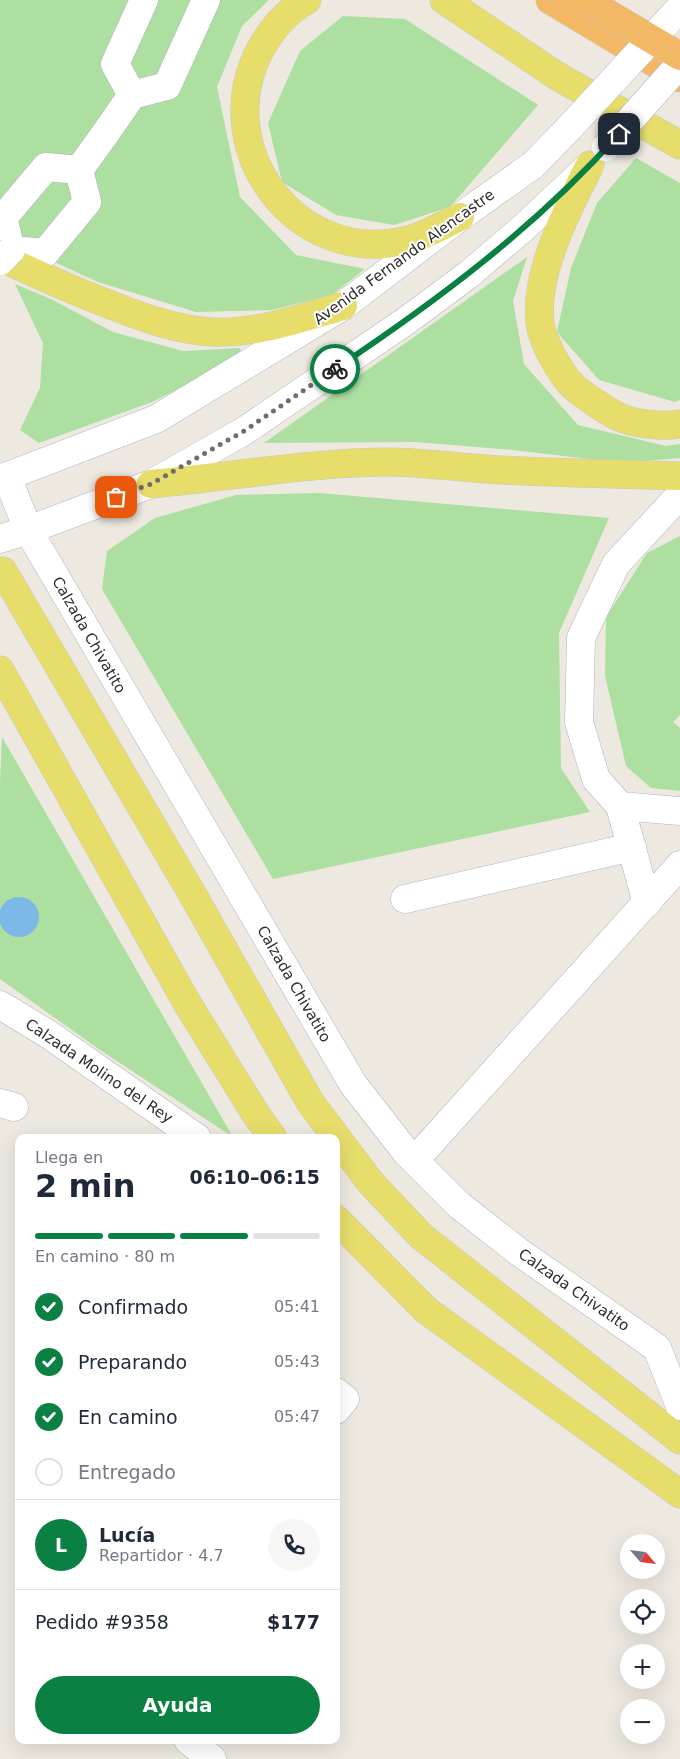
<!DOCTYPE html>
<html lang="es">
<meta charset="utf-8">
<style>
:root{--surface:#fff;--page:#f6f6f7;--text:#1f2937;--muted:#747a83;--line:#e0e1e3;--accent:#0b8043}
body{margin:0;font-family:"DejaVu Sans",sans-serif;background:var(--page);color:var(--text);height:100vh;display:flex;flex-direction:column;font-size:19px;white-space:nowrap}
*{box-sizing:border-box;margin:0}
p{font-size:16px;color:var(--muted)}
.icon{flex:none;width:28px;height:28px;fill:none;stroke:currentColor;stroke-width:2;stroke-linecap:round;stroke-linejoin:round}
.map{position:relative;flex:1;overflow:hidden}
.drawer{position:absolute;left:15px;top:1134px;width:325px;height:610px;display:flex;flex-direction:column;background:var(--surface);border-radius:10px;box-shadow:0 5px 20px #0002}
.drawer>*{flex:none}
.needle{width:32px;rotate:118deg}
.tools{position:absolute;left:620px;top:1534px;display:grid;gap:10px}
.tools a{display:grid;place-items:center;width:45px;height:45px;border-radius:50%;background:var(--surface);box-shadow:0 5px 20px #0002;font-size:25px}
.pin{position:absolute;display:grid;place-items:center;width:42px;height:42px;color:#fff;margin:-21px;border-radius:10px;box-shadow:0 2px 8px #0006}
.courier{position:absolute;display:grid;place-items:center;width:50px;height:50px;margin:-25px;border:4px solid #0b8043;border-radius:50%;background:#fff;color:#222;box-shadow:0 1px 6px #0007}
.overview em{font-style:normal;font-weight:600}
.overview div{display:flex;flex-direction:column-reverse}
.overview{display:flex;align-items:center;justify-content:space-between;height:85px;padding:0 20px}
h1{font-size:32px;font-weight:600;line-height:38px}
.bar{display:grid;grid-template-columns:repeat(4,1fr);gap:8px 5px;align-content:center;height:60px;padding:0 20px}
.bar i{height:6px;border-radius:4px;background:var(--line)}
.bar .current{background:var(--accent)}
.bar p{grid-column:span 4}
.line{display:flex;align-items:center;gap:12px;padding:0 20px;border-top:1px solid var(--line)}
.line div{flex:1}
.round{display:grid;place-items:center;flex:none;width:52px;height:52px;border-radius:26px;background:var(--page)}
ol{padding:0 20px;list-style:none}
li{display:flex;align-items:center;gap:15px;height:55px}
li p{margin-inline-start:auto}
li .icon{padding:5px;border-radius:50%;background:var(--accent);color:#fff;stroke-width:4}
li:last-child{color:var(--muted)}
li i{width:28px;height:28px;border:2px solid var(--line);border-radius:50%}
.cta{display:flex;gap:10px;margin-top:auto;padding:10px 20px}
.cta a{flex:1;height:58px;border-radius:30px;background:var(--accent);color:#fff;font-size:20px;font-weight:600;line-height:58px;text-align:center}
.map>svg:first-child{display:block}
.green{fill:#addfa1}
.water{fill:#7cb9e6}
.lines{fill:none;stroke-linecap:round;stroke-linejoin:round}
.minor-casing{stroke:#b3b4be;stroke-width:29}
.major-casing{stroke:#c8c8c8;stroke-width:29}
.highway-casing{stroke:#c8c8c8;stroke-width:29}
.minor{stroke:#fff;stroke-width:28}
.major{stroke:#e6dd6b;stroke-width:28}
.highway{stroke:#f2b866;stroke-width:28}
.minor-bridge-casing{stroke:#b3b4be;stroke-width:29;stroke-linecap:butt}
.highway-bridge-casing{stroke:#c8c8c8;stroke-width:29;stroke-linecap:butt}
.minor-bridge{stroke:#fff;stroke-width:28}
.highway-bridge{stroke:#f2b866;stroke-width:28}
.done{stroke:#706e6b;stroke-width:5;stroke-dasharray:0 9}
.route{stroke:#0b8043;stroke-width:6}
.labels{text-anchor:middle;stroke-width:4;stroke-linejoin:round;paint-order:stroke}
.street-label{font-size:15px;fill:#2c2c2c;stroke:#fff}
</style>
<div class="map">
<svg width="680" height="1759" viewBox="0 0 680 1759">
<rect width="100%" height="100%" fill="#ede9e0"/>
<path class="green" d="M0,0h269l-27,26 -25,61 23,110 56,58 69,14 -33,26 -60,15 -76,2 -98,-30 -98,-45z
M343,16l62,3 133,86 -88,102 -56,18 -58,-10 -54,-33 -14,-59 32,-72z
M636,158l44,25v217l-5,2 -76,-22 -42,-48 14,-64 26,-65z
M527,257l-14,44 11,63 54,61 88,21 14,-2v14l-58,5 -109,-13 -97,-8 -152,1z
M15,284l36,15 62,33 70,19 57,-3 2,9 -90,45 -113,41 -19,-13 20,-42 3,-45z
M320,493l289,25 -50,115 2,135 29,44 -317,67 -171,-290 5,-38 48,-33 81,-23z
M680,536v179l-7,7 7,6v63l-29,-3 -25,-22 -21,-90 1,-59 41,-64z
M2,737l231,400 -130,-85 -103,-73v-196z"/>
<path class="water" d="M-1 917a20 20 0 1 1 40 0a20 20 0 1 1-40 0Z"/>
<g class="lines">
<g class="minor-casing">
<path id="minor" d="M132,95l-17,-31 29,-64
M46,167l33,3 8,32 -42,51 -34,-3 -8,-32z
M79,170l26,-36 27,-39 35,-9 39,-86
M7,476l21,54 325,554 53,68 53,53 60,47 138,96 23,58
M0,479l156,-60 187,-113 117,-89 73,-52 38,-39
M680,495l-64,69 -35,74 -2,84 17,57 24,27 60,5
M0,539l28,-9 123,-46 93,-53 162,-110 62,-46 54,-46 67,-63
M620,806l27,97
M405,899l227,-52
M0,1005l48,29 149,104
M0,1103l14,4
M415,1160l265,-295
M336,1392l9,7 -9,11
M188,1740l24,19"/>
</g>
<g class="major-casing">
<path id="major" d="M307,0c-21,12 -37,31 -48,52 -49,98 37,213 145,189 20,-4 38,-16 56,-24
M444,0l113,76 123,69
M590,165c-22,43 -56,108 -50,158 2,17 20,51 33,63 6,6 14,11 21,16 8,5 15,10 23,14 15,8 46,11 63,8
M0,257c38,18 76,35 116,50 31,12 62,23 96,25 45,2 89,-14 131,-26
M151,484c78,-7 156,-21 234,-22 39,0 78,6 117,8 59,3 119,4 178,6
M3,571l191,326 116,205 61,81 50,53 259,204
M0,670l187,333 70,113 16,22
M336,1219l90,91 254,184"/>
</g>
<g class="highway-casing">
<path id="highway" d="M550,0l130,78"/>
</g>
<use href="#minor" class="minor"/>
<use href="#major" class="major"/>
<use href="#highway" class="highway"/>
<g class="minor-bridge-casing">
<path id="minor-bridge" d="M571,126l109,-118
M606,147l74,-83
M0,261l11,-11"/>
</g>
<g class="highway-bridge-casing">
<path id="highway-bridge" d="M585,0l95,56"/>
</g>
<use href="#minor-bridge" class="minor-bridge"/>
<use href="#highway-bridge" class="highway-bridge"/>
</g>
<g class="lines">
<path class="done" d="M116,497l35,-13 93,-53 91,-62"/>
<path class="route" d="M335,369c102,-68 202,-143 284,-235"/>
</g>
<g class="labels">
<g class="street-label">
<text transform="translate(404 257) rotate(-36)" y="5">Avenida Fernando Alencastre</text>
<text transform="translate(89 635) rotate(60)" y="5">Calzada Chivatito</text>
<text transform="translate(294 984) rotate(60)" y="5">Calzada Chivatito</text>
<text transform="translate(99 1071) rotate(34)" y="5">Calzada Molino del Rey</text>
<text transform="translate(574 1290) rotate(35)" y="5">Calzada Chivatito</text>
</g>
</g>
</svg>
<div class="tools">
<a><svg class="needle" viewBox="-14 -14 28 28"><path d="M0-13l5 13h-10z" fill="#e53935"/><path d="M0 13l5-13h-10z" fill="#747a83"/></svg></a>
<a><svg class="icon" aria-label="locate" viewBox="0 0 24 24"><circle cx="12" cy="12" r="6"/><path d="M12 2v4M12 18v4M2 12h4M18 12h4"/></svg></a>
<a>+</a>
<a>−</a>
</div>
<div class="pin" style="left:116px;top:497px;background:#ea580c"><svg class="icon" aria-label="bag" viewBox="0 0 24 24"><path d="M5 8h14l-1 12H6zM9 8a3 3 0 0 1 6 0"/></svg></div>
<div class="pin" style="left:619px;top:134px;background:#1f2937"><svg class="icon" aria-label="home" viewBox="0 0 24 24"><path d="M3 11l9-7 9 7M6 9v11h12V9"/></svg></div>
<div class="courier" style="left:335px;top:369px"><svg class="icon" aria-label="bike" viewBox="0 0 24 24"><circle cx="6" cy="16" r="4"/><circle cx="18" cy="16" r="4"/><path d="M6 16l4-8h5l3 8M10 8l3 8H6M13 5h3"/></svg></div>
<section class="drawer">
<div class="overview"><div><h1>2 min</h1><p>Llega en</p></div><em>06:10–06:15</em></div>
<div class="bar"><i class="current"></i><i class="current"></i><i class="current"></i><i></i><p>En camino · 80 m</p></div>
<ol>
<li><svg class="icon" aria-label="check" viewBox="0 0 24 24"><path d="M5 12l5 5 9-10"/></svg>Confirmado<p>05:41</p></li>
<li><svg class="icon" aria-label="check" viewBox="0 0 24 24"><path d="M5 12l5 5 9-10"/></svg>Preparando<p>05:43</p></li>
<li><svg class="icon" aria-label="check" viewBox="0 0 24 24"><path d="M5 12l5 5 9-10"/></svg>En camino<p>05:47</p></li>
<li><i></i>Entregado</li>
</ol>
<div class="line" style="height:90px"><b class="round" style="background:var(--accent);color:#fff">L</b><div><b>Lucía</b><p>Repartidor · 4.7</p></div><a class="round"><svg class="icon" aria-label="phone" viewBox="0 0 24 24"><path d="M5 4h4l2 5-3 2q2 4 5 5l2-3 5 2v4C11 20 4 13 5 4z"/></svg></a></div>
<div class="line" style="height:65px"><div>Pedido #9358</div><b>$177</b></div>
<div class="cta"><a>Ayuda</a></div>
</section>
</div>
